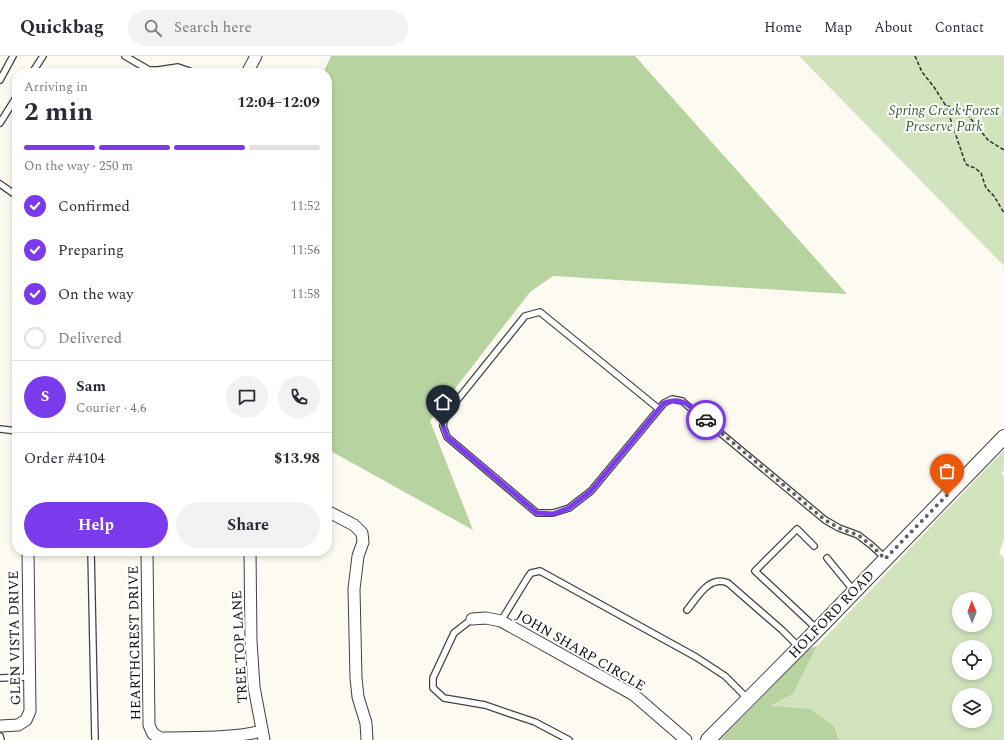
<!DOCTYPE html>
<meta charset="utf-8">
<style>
:root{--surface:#fff;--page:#f2f2f3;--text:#2b2b33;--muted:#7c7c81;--line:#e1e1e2;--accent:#7c3aed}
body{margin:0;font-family:Spectral,serif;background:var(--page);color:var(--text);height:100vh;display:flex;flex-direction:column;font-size:15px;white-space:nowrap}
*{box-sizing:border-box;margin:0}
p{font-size:13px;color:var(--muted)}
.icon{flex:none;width:22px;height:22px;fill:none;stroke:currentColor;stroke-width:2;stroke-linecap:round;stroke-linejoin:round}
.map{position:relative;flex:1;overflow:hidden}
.details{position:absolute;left:12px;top:12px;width:320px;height:488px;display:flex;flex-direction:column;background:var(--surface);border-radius:16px;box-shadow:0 2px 6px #0003}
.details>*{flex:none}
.needle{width:26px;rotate:359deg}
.buttons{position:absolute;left:952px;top:536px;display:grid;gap:8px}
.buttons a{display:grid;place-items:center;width:40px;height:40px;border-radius:50%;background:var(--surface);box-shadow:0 2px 6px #0003;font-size:20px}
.pin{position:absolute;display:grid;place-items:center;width:34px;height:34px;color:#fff;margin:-41px -17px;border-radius:50% 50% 50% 0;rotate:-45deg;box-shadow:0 0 4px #0007}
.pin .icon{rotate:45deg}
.courier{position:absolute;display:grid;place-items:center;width:40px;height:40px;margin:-20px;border:3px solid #7c3aed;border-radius:50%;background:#fff;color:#222;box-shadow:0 1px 5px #0007}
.overview em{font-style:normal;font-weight:700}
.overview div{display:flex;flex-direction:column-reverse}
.overview{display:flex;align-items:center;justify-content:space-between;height:68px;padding:0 12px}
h1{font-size:26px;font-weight:700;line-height:30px}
.bar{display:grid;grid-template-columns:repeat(4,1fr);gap:6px 4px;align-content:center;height:48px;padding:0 12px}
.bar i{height:5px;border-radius:3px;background:var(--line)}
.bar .selected{background:var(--accent)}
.bar p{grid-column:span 4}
.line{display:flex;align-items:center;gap:10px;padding:0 12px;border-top:1px solid var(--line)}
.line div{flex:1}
.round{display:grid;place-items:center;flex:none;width:42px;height:42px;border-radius:21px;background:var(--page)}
ol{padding:0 12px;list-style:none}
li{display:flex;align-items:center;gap:12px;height:44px}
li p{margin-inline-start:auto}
li .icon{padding:4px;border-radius:50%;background:var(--accent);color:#fff;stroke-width:4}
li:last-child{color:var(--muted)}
li i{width:22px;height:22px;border:2px solid var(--line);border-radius:50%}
.cta{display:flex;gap:8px;margin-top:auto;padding:8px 12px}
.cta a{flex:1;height:46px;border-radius:24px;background:var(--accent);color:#fff;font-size:16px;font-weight:700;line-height:46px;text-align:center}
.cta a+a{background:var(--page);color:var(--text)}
header{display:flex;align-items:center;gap:24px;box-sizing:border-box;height:56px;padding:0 20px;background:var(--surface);border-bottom:1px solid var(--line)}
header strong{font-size:19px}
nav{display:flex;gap:22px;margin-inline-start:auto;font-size:14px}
.search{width:280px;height:36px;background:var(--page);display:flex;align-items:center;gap:10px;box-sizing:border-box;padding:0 14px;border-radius:22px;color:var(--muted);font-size:15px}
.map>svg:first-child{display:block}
.green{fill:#d2e4be;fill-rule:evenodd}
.forest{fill:#b7d39f}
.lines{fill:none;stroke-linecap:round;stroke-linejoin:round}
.service-casing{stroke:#414141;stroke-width:8}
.minor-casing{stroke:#414141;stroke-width:13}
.tertiary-casing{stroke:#414141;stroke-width:16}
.path{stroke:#303030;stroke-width:1.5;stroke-dasharray:4 2;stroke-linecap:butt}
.service{stroke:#fff;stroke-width:5.5}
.minor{stroke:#fff;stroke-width:11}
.tertiary{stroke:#fff;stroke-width:14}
.done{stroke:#62615d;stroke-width:4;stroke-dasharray:0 7.2}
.route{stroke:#7c3aed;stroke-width:5}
.labels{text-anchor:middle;stroke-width:4;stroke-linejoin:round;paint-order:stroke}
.park-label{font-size:14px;font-style:italic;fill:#325e26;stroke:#fff}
.street-label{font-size:14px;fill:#0e0e0e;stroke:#fff}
</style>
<header>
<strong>Quickbag</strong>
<div class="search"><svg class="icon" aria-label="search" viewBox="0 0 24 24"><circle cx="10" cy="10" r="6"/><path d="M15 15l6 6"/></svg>Search here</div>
<nav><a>Home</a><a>Map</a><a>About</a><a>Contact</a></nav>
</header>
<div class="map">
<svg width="1004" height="684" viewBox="0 0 1004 684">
<rect width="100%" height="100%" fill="#fdfbf1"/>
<path class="green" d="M799,0h205v210z
M1003,395l1,1v18l-3,3 3,3v63l-5,14 5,5v182h-163l-3,-2 -4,-12 -64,-19 23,-13 24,-48zM959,543h26v26h-26zM959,591h26v26h-26zM959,639h26v26h-26z"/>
<path class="forest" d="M331,0h304l212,238 -294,-18 -23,16 -100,129 43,109 -146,-81v-376h-4z
M817,590l-24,48 -22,12 39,3 24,17 4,12 3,2h-121l89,-91z"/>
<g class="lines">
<g class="service-casing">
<path id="service" d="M125,0l24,14h9l20,-3 17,6
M32,17l11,-17
M0,24l13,-24
M0,67l17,-27
M0,128l17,12
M659,353l-119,-97 -15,4 -79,98 -3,12 4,11 90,76h16l16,-5 22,-17 73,-88 8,-4 10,2 143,119 14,8 19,7 13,10 14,13
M0,373l17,2
M814,490l-17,-17 -42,42 62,58
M91,495l4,189
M827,502l27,33
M687,554c11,-13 22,-35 41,-27l54,47 17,17
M472,563l-18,14 -21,45v10l11,10 41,7 26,9 24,8 34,18
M501,565l27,-44 3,-4 9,-2 156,86 29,19 23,23
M0,622l30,-1
M0,680l1,4"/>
</g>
<g class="minor-casing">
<path id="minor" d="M247,17l9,-17
M327,455l27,14 8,8 1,9 -5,14 -4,33 2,89 2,19 8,26 1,17
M147,495l2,174 4,9 8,4c34,-1 68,1 101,-7
M250,495l1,90 3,46 10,53
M472,563l14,-1 15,3 133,74 52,45
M0,670l18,-1 8,-5 4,-9 -2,-160"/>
</g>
<g class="tertiary-casing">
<path id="tertiary" d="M708,684l110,-111 186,-192"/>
</g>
<path class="path" d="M915,0l7,16 12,15 12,19 19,56 2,3 8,3 6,5 5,15 8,8 10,17
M946,50l16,2 26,32 16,10"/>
<use href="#service" class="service"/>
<use href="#minor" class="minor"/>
<use href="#tertiary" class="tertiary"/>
</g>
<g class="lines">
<path class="done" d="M706,364l119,100 14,8 19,7 13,10 14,14 62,-64"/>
<path class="route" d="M443,370l4,11 90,76 16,1 16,-6 22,-17 73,-88c19,-8 29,6 42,17"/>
</g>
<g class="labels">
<g class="park-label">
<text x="944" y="59">Spring Creek Forest<tspan x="944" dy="16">Preserve Park</tspan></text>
</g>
<g class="street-label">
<text transform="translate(831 558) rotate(-46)" y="5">HOLFORD ROAD</text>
<text transform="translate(14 582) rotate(-91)" y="5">GLEN VISTA DRIVE</text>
<text transform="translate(134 587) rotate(-91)" y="5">HEARTHCREST DRIVE</text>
<text transform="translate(239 591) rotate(-93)" y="5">TREE TOP LANE</text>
<text transform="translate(581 594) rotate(30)" y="5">JOHN SHARP CIRCLE</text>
</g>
</g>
</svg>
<div class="buttons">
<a><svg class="needle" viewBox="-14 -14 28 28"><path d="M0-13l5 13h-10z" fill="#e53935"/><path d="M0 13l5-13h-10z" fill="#7c7c81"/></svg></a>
<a><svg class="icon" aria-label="locate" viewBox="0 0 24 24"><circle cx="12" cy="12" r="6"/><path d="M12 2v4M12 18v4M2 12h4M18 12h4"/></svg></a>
<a><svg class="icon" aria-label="layers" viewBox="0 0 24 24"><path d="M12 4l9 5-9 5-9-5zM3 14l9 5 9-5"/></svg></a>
</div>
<div class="pin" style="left:947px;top:439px;background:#ea580c"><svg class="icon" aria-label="bag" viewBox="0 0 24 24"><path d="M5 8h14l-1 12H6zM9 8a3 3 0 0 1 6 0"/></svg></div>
<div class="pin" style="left:443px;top:370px;background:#1f2937"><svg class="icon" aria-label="home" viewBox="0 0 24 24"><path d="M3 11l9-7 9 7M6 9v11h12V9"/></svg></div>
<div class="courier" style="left:706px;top:364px"><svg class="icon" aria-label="car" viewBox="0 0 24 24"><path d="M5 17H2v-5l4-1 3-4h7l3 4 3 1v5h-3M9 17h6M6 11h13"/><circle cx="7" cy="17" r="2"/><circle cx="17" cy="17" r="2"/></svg></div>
<section class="details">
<div class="overview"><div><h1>2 min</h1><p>Arriving in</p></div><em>12:04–12:09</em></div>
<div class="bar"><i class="selected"></i><i class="selected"></i><i class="selected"></i><i></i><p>On the way · 250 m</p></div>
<ol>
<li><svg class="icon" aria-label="check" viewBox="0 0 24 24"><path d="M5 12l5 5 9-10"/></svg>Confirmed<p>11:52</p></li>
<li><svg class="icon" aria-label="check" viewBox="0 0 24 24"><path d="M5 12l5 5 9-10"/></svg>Preparing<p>11:56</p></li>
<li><svg class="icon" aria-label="check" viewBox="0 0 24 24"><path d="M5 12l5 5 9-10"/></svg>On the way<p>11:58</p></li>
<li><i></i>Delivered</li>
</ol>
<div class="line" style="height:72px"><b class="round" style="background:var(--accent);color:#fff">S</b><div><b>Sam</b><p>Courier · 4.6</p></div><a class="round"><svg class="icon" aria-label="chat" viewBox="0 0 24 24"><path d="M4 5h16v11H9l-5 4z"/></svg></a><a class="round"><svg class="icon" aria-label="phone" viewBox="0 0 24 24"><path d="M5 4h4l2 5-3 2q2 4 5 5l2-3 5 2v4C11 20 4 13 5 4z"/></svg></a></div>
<div class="line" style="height:52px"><div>Order #4104</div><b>$13.98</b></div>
<div class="cta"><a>Help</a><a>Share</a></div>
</section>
</div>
